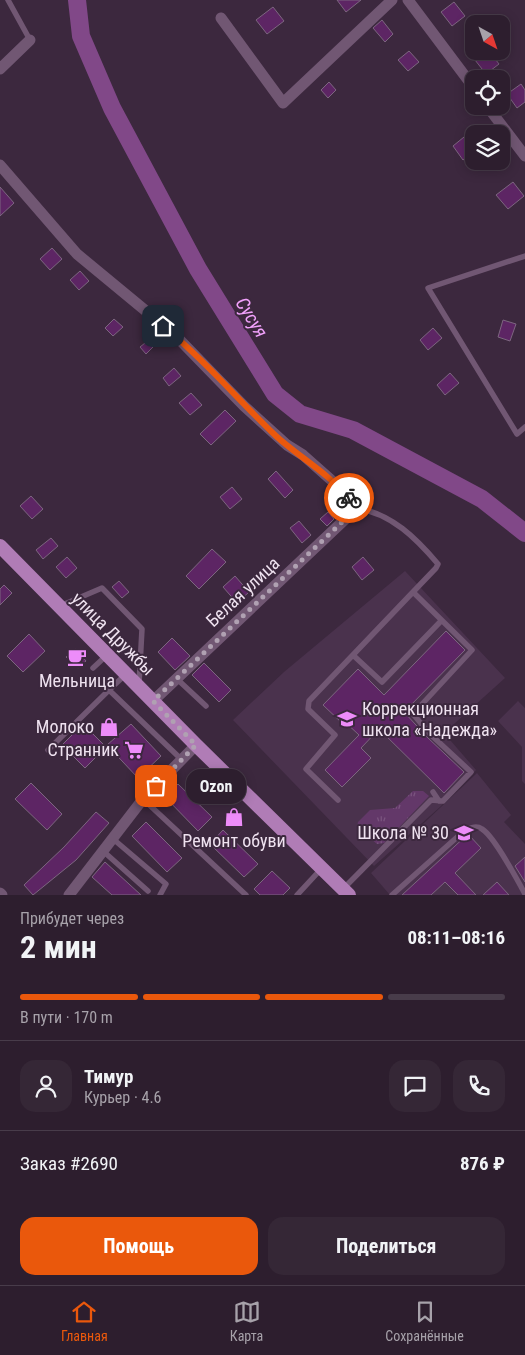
<!DOCTYPE html>
<html lang="ru">
<meta charset="utf-8">
<style>
:root{--surface:#2d1e2e;--page:#352736;--text:#f1f3f6;--muted:#a7a2aa;--line:#483c4a;--accent:#ea580c}
body{margin:0;font-family:"Roboto Condensed",sans-serif;background:var(--page);color:var(--text);height:100vh;display:flex;flex-direction:column;font-size:19px;white-space:nowrap}
*{box-sizing:border-box;margin:0}
p{font-size:16px;color:var(--muted)}
.icon{flex:none;width:28px;height:28px;fill:none;stroke:currentColor;stroke-width:2;stroke-linecap:round;stroke-linejoin:round}
.map{position:relative;height:895px;overflow:hidden}
.details{display:flex;flex-direction:column;background:var(--surface);flex:1}
.details>*{flex:none}
.needle{width:32px;rotate:140deg}
.controls{position:absolute;left:465px;top:15px;display:grid;gap:10px}
.controls a{display:grid;place-items:center;width:45px;height:45px;border-radius:10px;background:var(--surface);box-shadow:0 2px 12px #0003,0 0 0 1px var(--line);font-size:25px}
.pin{position:absolute;display:grid;place-items:center;width:42px;height:42px;color:#fff;margin:-21px;border-radius:10px;box-shadow:0 2px 8px #0006}
.courier{position:absolute;display:grid;place-items:center;width:50px;height:50px;margin:-25px;border:4px solid #ea580c;border-radius:50%;background:#fff;color:#222;box-shadow:0 1px 6px #0007}
.bubble{position:absolute;height:35px;border-radius:15px;background:var(--surface);box-shadow:0 2px 12px #0003,0 0 0 1px var(--line);font-size:16px;font-weight:700;line-height:35px;text-align:center}
.summary em{font-style:normal;font-weight:700}
.summary div{display:flex;flex-direction:column-reverse}
.summary{display:flex;align-items:center;justify-content:space-between;height:85px;padding:0 20px}
h1{font-size:32px;font-weight:700;line-height:38px}
.bar{display:grid;grid-template-columns:repeat(4,1fr);gap:8px 5px;align-content:center;height:60px;padding:0 20px}
.bar i{height:6px;border-radius:4px;background:var(--line)}
.bar .on{background:var(--accent)}
.bar p{grid-column:span 4}
.line{display:flex;align-items:center;gap:12px;padding:0 20px;border-top:1px solid var(--line)}
.line div{flex:1}
.round{display:grid;place-items:center;flex:none;width:52px;height:52px;border-radius:15px;background:var(--page)}
.action{display:flex;gap:10px;margin-top:auto;padding:10px 20px}
.action a{flex:1;height:58px;border-radius:15px;background:var(--accent);color:#fff;font-size:20px;font-weight:700;line-height:58px;text-align:center}
.action a+a{background:var(--page);color:var(--text)}
.tabs{display:flex;justify-content:space-around;align-items:center;height:70px;border-top:1px solid var(--line);background:var(--surface);font-size:14px;color:var(--muted)}
.tabs a{display:grid;justify-items:center;gap:2px}
.tabs .on{color:var(--accent)}
.map>svg:first-child{display:block}
.built{fill:#4a324d}
.grass{fill:url(#grass-tufts)}
.lines{fill:none;stroke-linecap:round;stroke-linejoin:round}
.river{stroke:#814888;stroke-width:18}
.building{fill:#5d2564;stroke:#7d6680}
.service{stroke:#715773;stroke-width:5.5}
.minor{stroke:#715773;stroke-width:11}
.primary{stroke:#b07cb6;stroke-width:14}
.done{stroke:#b0a1b2;stroke-width:5;stroke-dasharray:0 9}
.route{stroke:#ea580c;stroke-width:6}
.labels{text-anchor:middle;stroke-width:4;stroke-linejoin:round;paint-order:stroke}
.street-label{font-size:18px;fill:#efe2f0;stroke:#3c283e}
.poi-label{font-size:18px;fill:#efe2f0;stroke:#3c283e;text-anchor:end}
.water-label{font-size:19px;font-style:italic;fill:#f1a1fb;stroke:#3c283e}
</style>
<div class="map">
<svg width="525" height="895" viewBox="0 0 525 895">
<defs>
<pattern id="grass-tufts" width="24" height="20" patternUnits="userSpaceOnUse" patternTransform="scale(1.25)"><rect width="24" height="20" fill="#633869"/><path d="M3 7l-1-3M5 7V3M7 7l1-3M15 17l-1-3M17 17v-4M19 17l1-3" fill="none" stroke="#7a547f"/></pattern>
</defs>
<rect width="100%" height="100%" fill="#3c283e"/>
<path class="built" d="M405,571l100,107 -61,55 32,37 -36,37 -66,59 -141,-146 51,-48z
M518,701l7,7v76l-3,-3v-34l-24,-26z
M477,773l34,42 -7,7 21,22v51h-135l-19,-22z"/>
<path class="grass" d="M413,791h10l6,5 -45,47 -7,1 -20,-17 1,-5 12,-12 25,-2z"/>
<g class="lines">
<path class="river" d="M77,0l4,36 31,72 86,161 77,125 25,20 53,16 129,69 43,34"/>
</g>
<path class="building" d="M337,0h24l-15,12z
M454,2l11,14 -13,10 -11,-14z
M273,7l11,14 -17,13 -11,-14z
M382,20l11,14 -8,8 -12,-14z
M409,51l10,11 -11,9 -10,-11z
M486,51h3l10,13 -13,10 -11,-14z
M329,82l7,8 -8,8 -7,-8z
M521,84l4,6v12l-8,6 -10,-14z
M464,137l10,15 -11,8 -10,-14z
M513,182l11,14 -16,13 -12,-14z
M0,187l14,16 -14,13z
M52,248l10,11 -12,11 -10,-11z
M80,271l9,10 -10,9 -9,-10z
M114,319l9,8 -10,9 -8,-8z
M503,320l13,4 -6,17 -12,-4z
M433,328l9,10 -14,12 -8,-10z
M150,339l5,6 -9,9 -6,-7z
M174,368l7,8 -12,10 -6,-8z
M450,373l9,10 -14,12 -8,-10z
M191,393l11,12 -12,10 -11,-12z
M225,410l11,11 -25,24 -11,-11z
M276,471l17,19 -8,8 -17,-19z
M232,487l10,12 -12,10 -10,-12z
M31,496l12,13 -11,10 -12,-13z
M328,512l6,7 -7,7 -7,-7z
M299,521l12,14 -9,8 -12,-15z
M51,538l7,8 -15,13 -7,-9z
M212,549l14,13 -27,27 -13,-13z
M67,557l10,11 -11,10 -10,-11z
M363,557l11,13 -12,10 -10,-13z
M235,576l14,16 -12,11 -14,-16z
M119,581l10,11 -7,6 -10,-11z
M4,585l8,8 -12,12v-16z
M446,631l19,19 -61,62 23,25 37,35 -20,21 -65,-64 -18,19 10,10 -29,29 -17,-17 34,-35 -15,-14 -2,2 -19,-18 35,-36 26,26z
M29,634l16,17 -22,21 -16,-16z
M172,638l18,18 -15,14 -17,-18z
M76,649l10,12 -8,7 -12,-11z
M204,663l27,27 -12,12 -27,-27z
M83,724l23,23 -21,21 -23,-23z
M131,724l30,32 -23,22 -31,-33z
M31,783l31,31 -15,16 -32,-31z
M178,784l34,33 -14,14 -33,-34z
M96,812l13,11 -33,37 -43,35 -9,-10 40,-38z
M146,822l36,36 -15,14 -35,-36z
M223,830l35,34 -14,13 -34,-33z
M468,834l13,14 -26,25 21,22h-18l-13,-13 -14,13h-29z
M525,857v25l-10,-16z
M105,862l36,33h-29l-20,-18z
M272,871l18,17 -7,7h-23l-6,-6z
M497,882l12,13h-26z"/>
<g class="lines">
<path class="service" d="M8,0l22,40
M525,256l-97,32 89,146 8,-7
M357,508c35,6 59,30 81,56l-2,4 -23,24
M60,606l42,-18 40,41 -3,55
M354,656l28,26 59,-61
M93,668l14,-13
M126,674l-17,16 72,69
M177,679l29,27
M48,750l61,-60
M433,792l6,9
M143,799l103,96
M338,800l-32,-31 29,-34 -27,-26 1,-8 104,-109 59,58 -59,64 17,20 41,38 -28,29 -12,-1 -88,89
M112,838l54,46 -6,11
M103,851l45,40
M297,895l25,-27
M392,895l72,-64c6,-3 12,-6 18,-2 12,7 36,52 43,65"/>
<path class="minor" d="M408,0l66,88
M221,18l62,85 109,-103
M0,69l30,-29
M487,106l38,50
M0,165l77,89 98,81 69,71 43,39 16,10 35,31 19,22 -204,193
M0,893l2,2
M69,895l74,-96 53,-54"/>
<path class="primary" d="M0,546l196,199 153,150"/>
</g>
<g class="lines">
<path class="done" d="M156,786l40,-41 -43,-44 204,-193 -8,-10"/>
<path class="route" d="M163,326c41,33 75,74 113,110 23,21 52,37 73,62"/>
</g>
<defs>
<g id="cafe-bare" transform="scale(1.5)"><path d="M-5.5-4.5H6V0H3Q3 3.5 0 3.5H-2.5Q-5.5 3.5-5.5 0ZM3-3.2v2h1.7v-2ZM-6 4.5H4V6H-6Z" fill="#ed8cf9" stroke="#3c283e" stroke-width="2.5" paint-order="stroke"/></g>
<g id="school-bare" transform="scale(1.5)"><path d="M0-5L7-2L0 1L-7-2ZM-4 1L0 2.5L4 1V4Q0 6-4 4Z" fill="#ed8cf9" stroke="#3c283e" stroke-width="2.5" paint-order="stroke"/></g>
<g id="shop-bare" transform="scale(1.5)"><path d="M-5-2.5h2.3a2.7 3.5 0 0 1 5.4 0H5L5.5 6h-11ZM-1.5-2.5h3a1.5 2.3 0 0 0-3 0Z" fill="#ed8cf9" stroke="#3c283e" stroke-width="2.5" paint-order="stroke"/></g>
<g id="supermarket-bare" transform="scale(1.5)"><path d="M-6-5.5h2.5l.6 2H6L4.5 2H-2.5L-4.4-4H-6ZM-1.5 3.2a1.3 1.3 0 1 0 .1 0ZM3 3.2a1.3 1.3 0 1 0 .1 0Z" fill="#ed8cf9" stroke="#3c283e" stroke-width="2.5" paint-order="stroke"/></g>
</defs>
<g fill-rule="evenodd">
<use href="#cafe-bare" x="77" y="657"/>
<use href="#school-bare" x="347" y="719"/>
<use href="#shop-bare" x="109" y="727"/>
<use href="#supermarket-bare" x="134" y="750"/>
<use href="#shop-bare" x="234" y="817"/>
<use href="#school-bare" x="464" y="833"/>
</g>
<g class="labels">
<g class="street-label">
<text transform="translate(243 592) rotate(-43)" y="6">Белая улица</text>
<text transform="translate(113 634) rotate(45)" y="6">улица Дружбы</text>
</g>
<g class="poi-label">
<text x="77" y="687" text-anchor="middle">Мельница</text>
<text x="362" y="715" text-anchor="start">Коррекционная<tspan x="362" dy="21">школа «Надежда»</tspan></text>
<text x="94" y="733">Молоко</text>
<text x="119" y="756">Странник</text>
<text x="449" y="839">Школа № 30</text>
<text x="234" y="847" text-anchor="middle">Ремонт обуви</text>
</g>
<g class="water-label">
<text transform="translate(252 317) rotate(58)" y="7">Сусуя</text>
</g>
</g>
</svg>
<div class="controls">
<a><svg class="needle" viewBox="-14 -14 28 28"><path d="M0-13l5 13h-10z" fill="#e53935"/><path d="M0 13l5-13h-10z" fill="#a7a2aa"/></svg></a>
<a><svg class="icon" aria-label="locate" viewBox="0 0 24 24"><circle cx="12" cy="12" r="6"/><path d="M12 2v4M12 18v4M2 12h4M18 12h4"/></svg></a>
<a><svg class="icon" aria-label="layers" viewBox="0 0 24 24"><path d="M12 4l9 5-9 5-9-5zM3 14l9 5 9-5"/></svg></a>
</div>
<div class="pin" style="left:156px;top:786px;background:#ea580c"><svg class="icon" aria-label="bag" viewBox="0 0 24 24"><path d="M5 8h14l-1 12H6zM9 8a3 3 0 0 1 6 0"/></svg></div>
<div class="pin" style="left:163px;top:326px;background:#1f2937"><svg class="icon" aria-label="home" viewBox="0 0 24 24"><path d="M3 11l9-7 9 7M6 9v11h12V9"/></svg></div>
<div class="courier" style="left:349px;top:498px"><svg class="icon" aria-label="bike" viewBox="0 0 24 24"><circle cx="6" cy="16" r="4"/><circle cx="18" cy="16" r="4"/><path d="M6 16l4-8h5l3 8M10 8l3 8H6M13 5h3"/></svg></div>
<div class="bubble" style="left:186px;top:769px;width:60px">Ozon</div>
</div>
<section class="details">
<div class="summary"><div><h1>2 мин</h1><p>Прибудет через</p></div><em>08:11–08:16</em></div>
<div class="bar"><i class="on"></i><i class="on"></i><i class="on"></i><i></i><p>В пути · 170 m</p></div>
<div class="line" style="height:90px"><a class="round"><svg class="icon" aria-label="person" viewBox="0 0 24 24"><circle cx="12" cy="8" r="4"/><path d="M4 21q1-7 8-7t8 7"/></svg></a><div><b>Тимур</b><p>Курьер · 4.6</p></div><a class="round"><svg class="icon" aria-label="chat" viewBox="0 0 24 24"><path d="M4 5h16v11H9l-5 4z"/></svg></a><a class="round"><svg class="icon" aria-label="phone" viewBox="0 0 24 24"><path d="M5 4h4l2 5-3 2q2 4 5 5l2-3 5 2v4C11 20 4 13 5 4z"/></svg></a></div>
<div class="line" style="height:65px"><div>Заказ #2690</div><b>876 ₽</b></div>
<div class="action"><a>Помощь</a><a>Поделиться</a></div>
</section>
<nav class="tabs">
<a class="on"><svg class="icon" aria-label="home" viewBox="0 0 24 24"><path d="M3 11l9-7 9 7M6 9v11h12V9"/></svg>Главная</a>
<a><svg class="icon" aria-label="map" viewBox="0 0 24 24"><path d="M3 6l6-2 6 2 6-2v14l-6 2-6-2-6 2zM9 4v14M15 6v14"/></svg>Карта</a>
<a><svg class="icon" aria-label="saved" viewBox="0 0 24 24"><path d="M7 4h10v16l-5-4-5 4z"/></svg>Сохранённые</a>
</nav>
